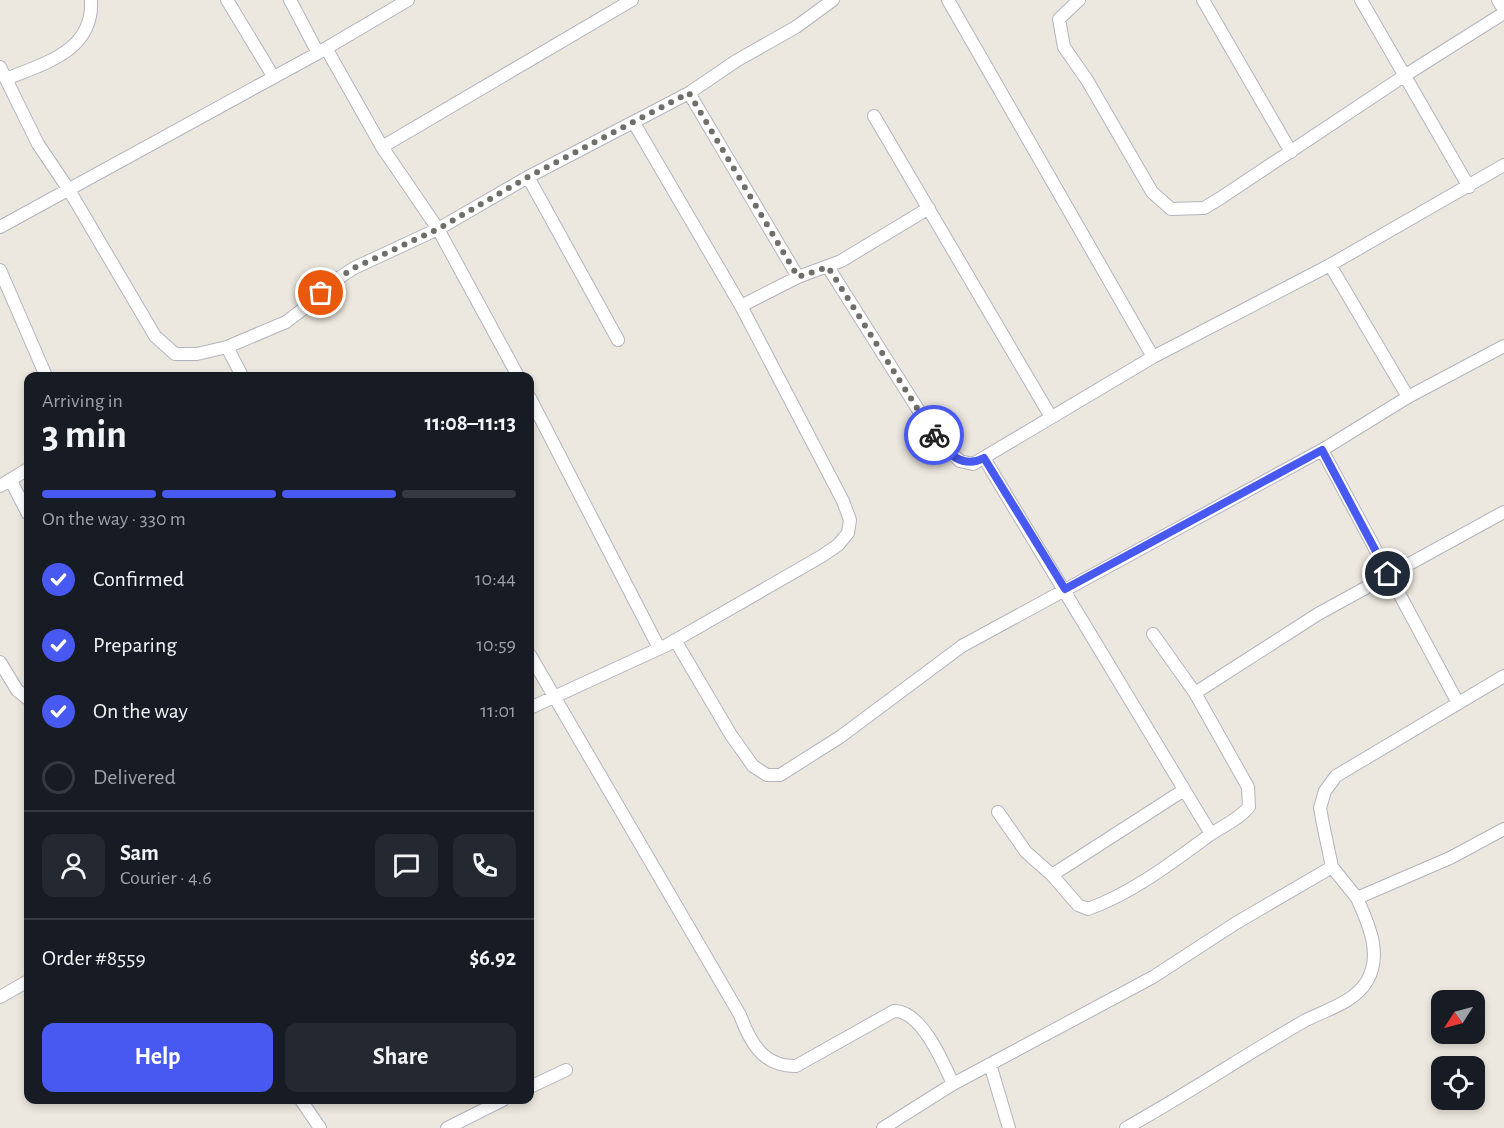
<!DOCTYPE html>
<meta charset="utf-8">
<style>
:root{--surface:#171b24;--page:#242831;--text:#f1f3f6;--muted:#9ea1a6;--line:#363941;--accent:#4859f1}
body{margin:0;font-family:"Alegreya Sans",sans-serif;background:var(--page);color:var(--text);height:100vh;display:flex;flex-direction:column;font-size:22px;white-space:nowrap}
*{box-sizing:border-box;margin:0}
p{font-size:20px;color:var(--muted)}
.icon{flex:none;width:33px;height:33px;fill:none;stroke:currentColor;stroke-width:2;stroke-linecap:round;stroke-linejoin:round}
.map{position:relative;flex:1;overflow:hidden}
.sheet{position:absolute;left:24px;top:372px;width:510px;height:732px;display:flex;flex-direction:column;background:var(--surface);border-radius:12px;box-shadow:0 3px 9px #0003}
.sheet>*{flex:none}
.needle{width:39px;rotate:234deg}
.controls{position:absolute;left:1431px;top:990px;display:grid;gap:12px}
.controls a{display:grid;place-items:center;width:54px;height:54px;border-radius:12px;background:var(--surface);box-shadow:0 3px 9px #0003;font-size:30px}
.pin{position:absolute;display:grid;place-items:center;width:51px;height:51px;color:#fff;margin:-26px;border:3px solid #fff;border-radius:50%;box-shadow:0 2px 6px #0007}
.courier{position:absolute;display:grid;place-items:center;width:60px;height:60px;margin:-30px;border:4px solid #4859f1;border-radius:50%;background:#fff;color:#222;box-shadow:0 2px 8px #0007}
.headline em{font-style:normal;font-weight:600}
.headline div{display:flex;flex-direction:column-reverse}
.headline{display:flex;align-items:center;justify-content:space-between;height:102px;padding:0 18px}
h1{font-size:39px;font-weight:600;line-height:45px}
.bar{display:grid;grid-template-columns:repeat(4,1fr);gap:9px 6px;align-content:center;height:72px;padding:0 18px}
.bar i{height:8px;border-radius:4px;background:var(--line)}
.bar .active{background:var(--accent)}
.bar p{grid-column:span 4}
.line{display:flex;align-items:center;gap:15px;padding:0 18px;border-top:2px solid var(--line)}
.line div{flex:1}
.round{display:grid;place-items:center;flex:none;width:63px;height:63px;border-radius:12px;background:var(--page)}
ol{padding:0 18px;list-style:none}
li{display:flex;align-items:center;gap:18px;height:66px}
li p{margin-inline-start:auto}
li .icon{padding:6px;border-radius:50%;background:var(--accent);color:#fff;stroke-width:4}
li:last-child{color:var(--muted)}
li i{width:33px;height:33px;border:3px solid var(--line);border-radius:50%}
.primary-button{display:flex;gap:12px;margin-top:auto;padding:12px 18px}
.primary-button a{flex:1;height:69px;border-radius:12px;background:var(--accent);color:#fff;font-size:24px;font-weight:600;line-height:69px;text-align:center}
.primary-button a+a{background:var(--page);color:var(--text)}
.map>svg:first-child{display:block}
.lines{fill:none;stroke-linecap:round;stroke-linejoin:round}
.street-casing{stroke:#b2b4be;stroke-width:14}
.street{stroke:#fff;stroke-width:12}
.done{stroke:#706e6b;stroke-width:6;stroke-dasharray:0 10.8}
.route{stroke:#4859f1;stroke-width:8}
</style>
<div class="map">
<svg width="1504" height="1128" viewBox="0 0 1504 1128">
<rect width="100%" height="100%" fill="#ede8df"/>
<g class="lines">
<g class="street-casing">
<path id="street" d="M227,0l46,76
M290,0l28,53
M948,0l205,357
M1079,0l-20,19 5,28 23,33 65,112 19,17 33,-1 15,-9 185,-123 100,-63
M1203,0l88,152
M1361,0l108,187
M1498,0l6,10
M326,48l56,99 56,82 80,147
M0,67l38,77 31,46 86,146 20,18h22l30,-7 59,-25 25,-19 20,-20 23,-15 84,-39 90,-52 161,-84 47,-32 60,-34 37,-27
M6,79c39,-16 88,-28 85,-79
M689,93l109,184
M874,116l177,301
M382,147l250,-147
M528,177l90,163
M0,227l318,-174 90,-53
M1330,265l78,132
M828,267l110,174 22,20 13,3 180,-107 177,-92 174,-100
M0,270l46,106
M741,306l57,-29 43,-16 88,-53
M227,347l15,29
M530,398l129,250
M1322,450l136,253
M984,458l227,376
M11,481l17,33
M0,486l28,-17
M1153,634l42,59
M675,640l56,95 22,31 14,9h13l60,-38 122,-91 360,-196 86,-53 96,-51
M530,655l210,360c10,27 23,52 56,51l98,-55c27,-1 49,51 59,73l-70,44
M0,662l17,28 11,9
M1504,676l-168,100 -11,15 -5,17 3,16 9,43 25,31 93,-40 54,-29
M530,708l137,-63 155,-89 16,-11 10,-12 2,-13 -7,-19 -102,-195 -107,-183
M998,812l28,40 26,23 26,30 10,4c44,-16 82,-45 120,-73 14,-10 29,-15 41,-29l-1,-20 -53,-94 123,-79 186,-102
M1052,875l132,-85
M0,997l28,-16
M990,1064l19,64
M953,1084l200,-107 83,-54 96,-56
M530,1087l36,-17
M301,1100l19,28
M447,1128l56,-28
M1126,1128c61,-34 119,-73 180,-108 20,-10 49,-18 61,-39 16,-27 1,-58 -10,-83"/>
</g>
<use href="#street" class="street"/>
</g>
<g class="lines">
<path class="done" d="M321,293l10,-10 23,-15 84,-39 90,-52 161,-84 109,184 30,-10 106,168"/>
<path class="route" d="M934,435c12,19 29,34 50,23l81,131 257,-139 66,124"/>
</g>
</svg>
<div class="controls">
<a><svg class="needle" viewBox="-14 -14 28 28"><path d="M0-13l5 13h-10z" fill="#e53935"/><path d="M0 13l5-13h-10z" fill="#9ea1a6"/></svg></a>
<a><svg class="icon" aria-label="locate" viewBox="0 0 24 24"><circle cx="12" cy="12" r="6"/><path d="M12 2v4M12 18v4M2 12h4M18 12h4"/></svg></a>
</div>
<div class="pin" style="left:321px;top:293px;background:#ea580c"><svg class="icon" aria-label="bag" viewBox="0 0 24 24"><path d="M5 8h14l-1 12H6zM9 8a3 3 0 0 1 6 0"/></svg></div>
<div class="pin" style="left:1388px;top:574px;background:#1f2937"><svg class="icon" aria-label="home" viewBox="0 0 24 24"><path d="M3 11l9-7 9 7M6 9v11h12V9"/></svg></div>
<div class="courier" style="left:934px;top:435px"><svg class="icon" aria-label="bike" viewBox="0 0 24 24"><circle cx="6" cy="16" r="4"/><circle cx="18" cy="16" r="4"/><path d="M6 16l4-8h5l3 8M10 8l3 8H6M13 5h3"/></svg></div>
<section class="sheet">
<div class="headline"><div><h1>3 min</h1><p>Arriving in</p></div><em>11:08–11:13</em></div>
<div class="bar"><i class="active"></i><i class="active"></i><i class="active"></i><i></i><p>On the way · 330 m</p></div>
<ol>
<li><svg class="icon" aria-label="check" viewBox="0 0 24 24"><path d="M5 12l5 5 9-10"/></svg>Confirmed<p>10:44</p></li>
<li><svg class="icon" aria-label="check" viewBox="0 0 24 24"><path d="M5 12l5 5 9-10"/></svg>Preparing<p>10:59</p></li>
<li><svg class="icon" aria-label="check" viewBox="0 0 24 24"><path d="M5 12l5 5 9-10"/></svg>On the way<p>11:01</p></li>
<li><i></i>Delivered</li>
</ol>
<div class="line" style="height:108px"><a class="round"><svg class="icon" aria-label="person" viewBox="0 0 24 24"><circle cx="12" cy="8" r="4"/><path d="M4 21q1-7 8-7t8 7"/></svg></a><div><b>Sam</b><p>Courier · 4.6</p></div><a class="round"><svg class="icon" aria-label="chat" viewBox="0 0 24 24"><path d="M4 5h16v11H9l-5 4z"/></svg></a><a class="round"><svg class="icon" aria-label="phone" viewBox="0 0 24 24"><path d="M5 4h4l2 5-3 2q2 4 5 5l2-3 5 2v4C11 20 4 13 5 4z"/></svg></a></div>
<div class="line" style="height:78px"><div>Order #8559</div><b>$6.92</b></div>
<div class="primary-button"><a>Help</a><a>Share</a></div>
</section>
</div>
